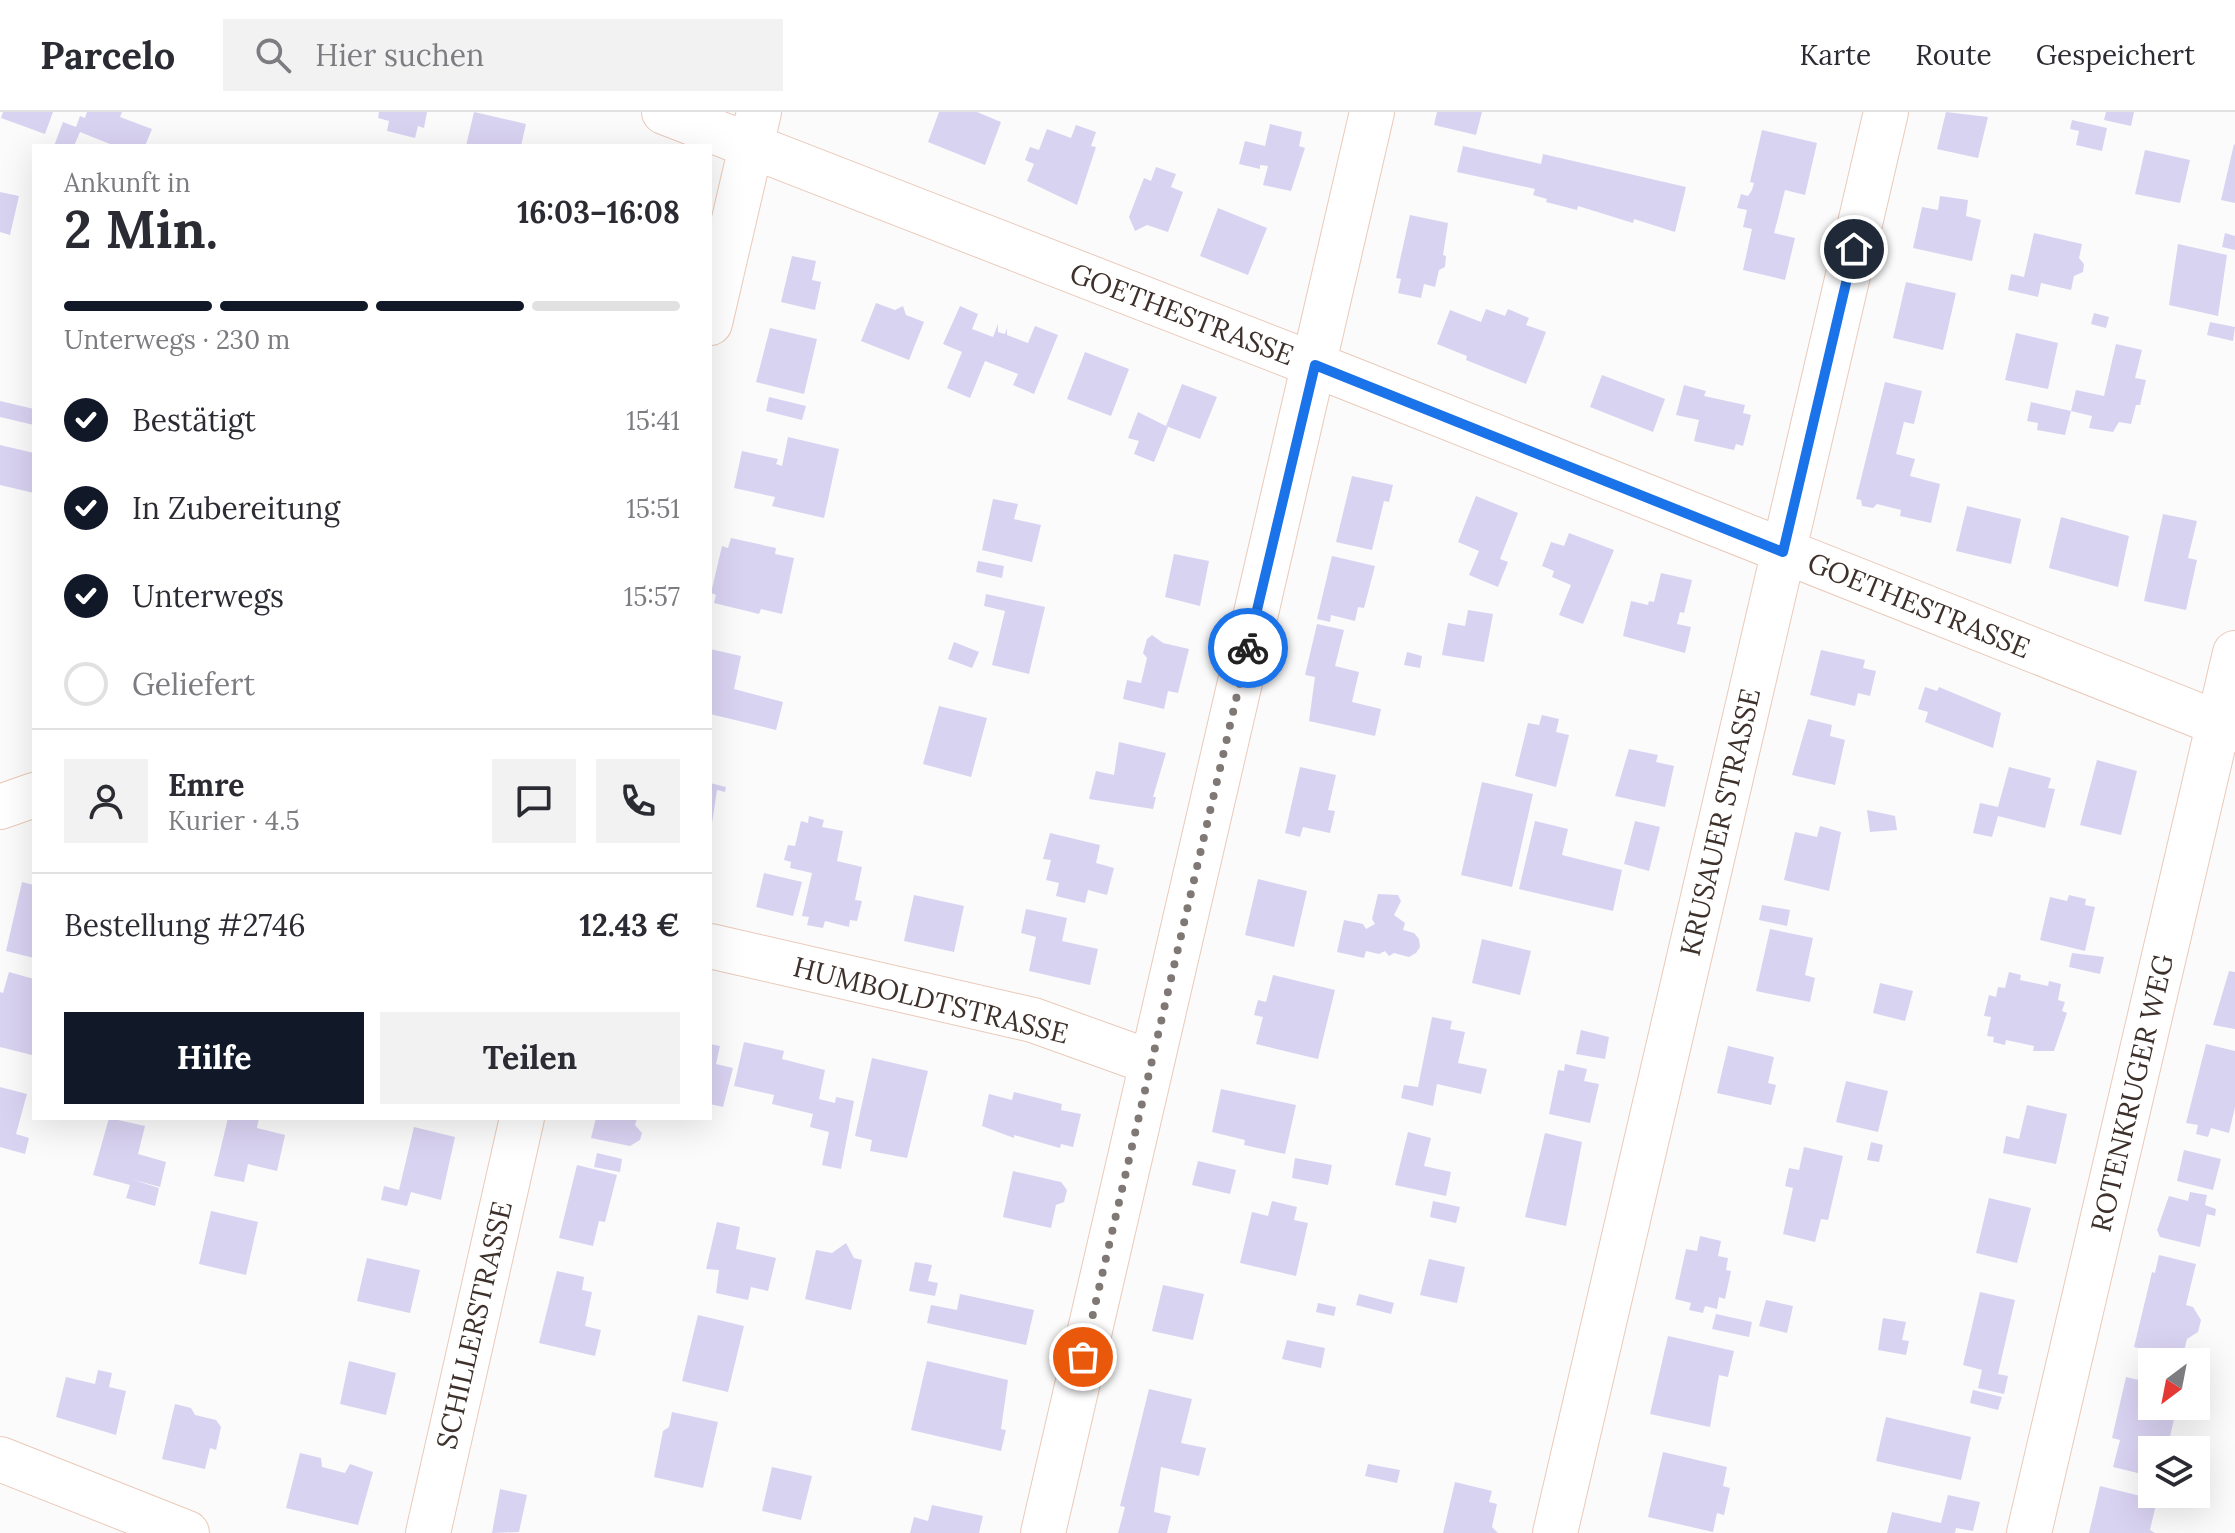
<!DOCTYPE html>
<html lang="de">
<meta charset="utf-8">
<style>
:root{--surface:#fff;--page:#f2f2f3;--text:#2b2b33;--muted:#7c7c81;--line:#e1e1e2;--accent:#111827}
body{margin:0;font-family:Lora,serif;background:var(--page);color:var(--text);height:100vh;display:flex;flex-direction:column;font-size:30px;white-space:nowrap}
*{box-sizing:border-box;margin:0}
p{font-size:26px;color:var(--muted)}
.icon{flex:none;width:44px;height:44px;fill:none;stroke:currentColor;stroke-width:2;stroke-linecap:round;stroke-linejoin:round}
.map{position:relative;flex:1;overflow:hidden}
.sheet{position:absolute;left:32px;top:32px;width:680px;height:976px;display:flex;flex-direction:column;background:var(--surface);border-radius:0px;box-shadow:0 8px 32px #0002}
.sheet>*{flex:none}
.needle{width:52px;rotate:212deg}
.tools{position:absolute;left:2138px;top:1236px;display:grid;gap:16px}
.tools a{display:grid;place-items:center;width:72px;height:72px;border-radius:0px;background:var(--surface);box-shadow:0 8px 32px #0002;font-size:40px}
.pin{position:absolute;display:grid;place-items:center;width:68px;height:68px;color:#fff;margin:-34px;border:4px solid #fff;border-radius:50%;box-shadow:0 2px 8px #0007}
.courier{position:absolute;display:grid;place-items:center;width:80px;height:80px;margin:-40px;border:6px solid #1a73e8;border-radius:50%;background:#fff;color:#222;box-shadow:0 2px 10px #0007}
.overview em{font-style:normal;font-weight:700}
.overview div{display:flex;flex-direction:column-reverse}
.overview{display:flex;align-items:center;justify-content:space-between;height:136px;padding:0 32px}
h1{font-size:52px;font-weight:700;line-height:60px}
.bar{display:grid;grid-template-columns:repeat(4,1fr);gap:12px 8px;align-content:center;height:96px;padding:0 32px}
.bar i{height:10px;border-radius:6px;background:var(--line)}
.bar .selected{background:var(--accent)}
.bar p{grid-column:span 4}
.line{display:flex;align-items:center;gap:20px;padding:0 32px;border-top:2px solid var(--line)}
.line div{flex:1}
.round{display:grid;place-items:center;flex:none;width:84px;height:84px;border-radius:0px;background:var(--page)}
ol{padding:0 32px;list-style:none}
li{display:flex;align-items:center;gap:24px;height:88px}
li p{margin-inline-start:auto}
li .icon{padding:8px;border-radius:50%;background:var(--accent);color:#fff;stroke-width:4}
li:last-child{color:var(--muted)}
li i{width:44px;height:44px;border:4px solid var(--line);border-radius:50%}
.button{display:flex;gap:16px;margin-top:auto;padding:16px 32px}
.button a{flex:1;height:92px;border-radius:0px;background:var(--accent);color:#fff;font-size:32px;font-weight:700;line-height:92px;text-align:center}
.button a+a{background:var(--page);color:var(--text)}
header{display:flex;align-items:center;gap:48px;box-sizing:border-box;height:112px;padding:0 40px;background:var(--surface);border-bottom:2px solid var(--line)}
header strong{font-size:38px}
nav{display:flex;gap:44px;margin-inline-start:auto;font-size:28px}
.search{width:560px;height:72px;background:var(--page);display:flex;align-items:center;gap:20px;box-sizing:border-box;padding:0 28px;border-radius:0px;color:var(--muted);font-size:30px}
.map>svg:first-child{display:block}
.building{fill:#d9d3f2}
.lines{fill:none;stroke-linecap:round;stroke-linejoin:round}
.minor-casing{stroke:#eacab9;stroke-width:46}
.minor{stroke:#fff;stroke-width:44}
.done{stroke:#807874;stroke-width:8;stroke-dasharray:0 14.4}
.route{stroke:#1a73e8;stroke-width:10}
.labels{text-anchor:middle;stroke-width:6;stroke-linejoin:round;paint-order:stroke}
.street-label{font-size:28px;fill:#3e312b;stroke:#fff}
</style>
<header>
<strong>Parcelo</strong>
<div class="search"><svg class="icon" aria-label="search" viewBox="0 0 24 24"><circle cx="10" cy="10" r="6"/><path d="M15 15l6 6"/></svg>Hier suchen</div>
<nav><a>Karte</a><a>Route</a><a>Gespeichert</a></nav>
</header>
<div class="map">
<svg width="2235" height="1421" viewBox="0 0 2235 1421">
<rect width="100%" height="100%" fill="#fbfbfb"/>
<path class="building" d="M3,0h50l-8,22 -44,-16z
M87,0h35l-2,5 32,12 -7,17h-30l-35,-14 -6,14h-20l9,-24 13,5 4,-11 5,2z
M379,0h48l-3,16 -6,-2 -3,12 -28,-7 2,-10 -11,-3z
M474,0l52,12 -5,22h-55z
M939,0h38l24,10 -16,43 -57,-23z
M1437,0h45l-6,23 -42,-10z
M1946,0l42,5 -10,41 -41,-9z
M2106,0h28l-3,14 -27,-6z
M2072,8l35,8 -5,23 -26,-6 3,-14 -9,-2z
M1270,12l32,8 -3,14 6,2 -14,43 -28,-6 5,-19 -8,-1v4l-21,-5 6,-23 20,5z
M1076,13l20,7 -5,14 5,1 -19,58 -50,-24 7,-17 -9,-4 5,-13 9,3 8,-21 24,9z
M1762,18l55,13 -12,52 -20,-5 -7,28 -4,15 21,5 -10,42 -42,-10 9,-41 -9,-2 4,-17 -10,-2 4,-14 7,2 4,-6 2,-7 -4,-1z
M2234,32l1,1v58l-14,-3z
M1463,34l78,18 2,-10 143,33 -11,45 -41,-13 -1,4 -55,-17 -1,4 -31,-8 1,-3 -14,-4 2,-6 -78,-17z
M2145,38l45,10 -10,43 -45,-9z
M1156,55l20,7 -5,13 12,5 -15,40 -21,-7 -12,6 -6,-14 15,-39 7,3z
M0,80l19,4 -9,39 -10,-3z
M1940,84l28,4 -2,16 15,4 -9,41 -59,-13 9,-41 16,3z
M1218,96l49,20 -19,47 -48,-19z
M1410,103l38,8 -5,32 3,1 -1,11 -6,3 -4,17 -11,-3 -3,14 -23,-5 3,-14 -5,-1z
M2034,121l48,11 -3,14 5,6 -1,8 -9,4 -3,14 -30,-7 -3,14 -30,-7 3,-16 13,3z
M2225,121l10,3v14l-13,-3z
M2178,132l49,11 -9,61 -49,-11z
M792,144l24,5 -4,19 9,2 -6,28 -34,-8z
M1906,170l50,11 -13,57 -50,-12z
M876,191l19,7 8,-4 3,9 18,7 -15,38 -48,-19z
M960,194l18,8 -6,15 21,8 5,-13v8l7,2 2,-6v7l21,8 7,-17 23,9 -24,59 -21,-9 5,-11 -33,-13 -15,37 -23,-10 15,-36 -19,-8z
M1486,197l19,7 3,-7 21,9 -3,7 20,7 -20,52 -60,-24 1,-4 -30,-12 13,-34 31,12z
M2094,201l15,4 -3,11 -15,-4z
M2210,210l25,5 -2,14 -26,-6z
M770,216l47,11 -13,55 -48,-12z
M2016,221l42,10 -10,46 -43,-9z
M2116,232l26,6 -7,28 11,2 -6,25h-4l-5,19 -12,-2 -6,10 -24,-4 3,-12 -21,-5 5,-21 28,6z
M1085,240l44,17 -18,47 -44,-17z
M1602,263l63,24 -12,33 -63,-25z
M1885,270l37,9 -8,33 -10,-2 -8,32 19,5 -5,17 30,8 -9,39 -31,-7 1,-6 -24,-6 -4,4 -11,-2 -1,-6 -5,-1z
M1182,272l35,13 -17,42 -34,-13z
M1684,273l22,6 -2,5 41,9 -2,8 8,2 -8,31 -7,-2 -2,6 -40,-9 5,-21 -23,-5z
M769,285l37,9 -4,14 -36,-9z
M0,289l34,8v16l-34,-8z
M2031,290l40,9 -6,24 -28,-5 1,-7 -11,-2z
M1138,300l30,15 -14,35 -20,-8 5,-13 -11,-3z
M788,325l51,12 -15,69 -52,-12 3,-9 -41,-9 8,-37 36,8 -2,5 6,2z
M0,333l34,8v40l-34,-8z
M1352,364l41,9 -4,17 -5,-1 -12,49 -36,-8z
M1476,384l42,17 -18,46 8,3 -10,25 -29,-12 10,-24 -21,-9z
M993,387l25,5 -4,15 27,6 -9,37 -50,-12z
M1967,394l54,13 -10,45 -55,-13z
M2163,402l34,7 -9,37 9,2 -11,50 -42,-9z
M2061,405l68,19 -11,51 -69,-19z
M1569,421l45,17 -31,74 -24,-9 12,-30 -19,-8 2,-6 -12,-5 9,-24 13,4z
M731,426l45,10 -1,6 19,4 -12,56 -21,-5 -2,5 -45,-11 2,-8 -5,-2 11,-47 6,2z
M1174,442l35,7 -9,45 -35,-9z
M1332,444l43,10 -11,42 -6,-1 -3,14 -24,-6 -1,7 -13,-3z
M978,449l26,5 -2,12 -26,-6z
M1661,461l31,7 -8,33 -4,-1 -3,12 14,3 -6,26 -62,-17 8,-35 17,4 1,-4 5,1z
M986,482l59,13 -16,67 -37,-9 13,-54 -21,-5z
M1468,498l25,4 -9,48 -42,-7 6,-32 17,3z
M1317,512l27,6 -9,36 24,6 -7,30 29,7 -6,27 -66,-15 6,-44 -10,-2z
M1152,523l11,8 26,6 -11,44 -10,-2 -4,18 -41,-10 4,-19 14,3 6,-25 -4,-5 4,-14z
M954,530l25,10 -7,16 -24,-9z
M710,537l31,7 -7,33 49,13 -7,28 -66,-16z
M1821,538l44,10 -2,8 13,3 -6,25 -12,-3 -3,13 -45,-11z
M1407,540l15,4 -2,12 -16,-3z
M1925,575l12,4 2,-4 62,26 -8,35 -68,-26 3,-10 -10,-3z
M939,594l48,12 -16,59 -48,-13z
M1542,603l17,4 -3,13 13,3 -13,52 -41,-11 13,-53 11,2z
M1808,607l24,6 -2,11 15,4 -10,45 -43,-10z
M1119,630l47,11 -13,44h3l-3,12 -64,-10 7,-28 18,4z
M1629,637l29,6 -2,7 18,4 -9,41 -50,-11z
M2097,648l40,11 -16,64 -41,-10z
M1300,655l36,8 -8,35 7,1 -5,22 -27,-6 -3,10 -15,-4z
M2009,655l42,11 -3,10 7,1 -10,39 -47,-12 -6,21 -19,-4 7,-30 18,4z
M1482,670l51,12 -21,93 -51,-12z
M710,671l16,4 -1,5 -8,-2 -6,40z
M1867,698l28,6 2,14 -27,2z
M809,704l15,4 -2,7 21,4 -6,30 25,6 -7,33 7,1 -5,20 -7,-1 -1,7 -24,-6 -2,7 -16,-3 2,-8 -7,-1 10,-43 -22,-5 1,-6 -7,-2 4,-15 7,1 6,-25 7,2z
M1535,709l33,8 -6,26 60,15 -9,41 -94,-22z
M1635,709l25,6 -11,44 -25,-7z
M1820,714l21,6 -12,59 -45,-11 11,-48 22,5z
M1050,721l50,12 -4,18 18,5 -7,27 -19,-5 -3,13 -29,-7 3,-13 -13,-3 5,-20 -8,-1z
M764,761l38,9 -9,34 -37,-9z
M1258,767l49,12 -13,56 -49,-12z
M22,770l12,3v73l-28,-7z
M1378,782l20,1 3,6 -7,14 11,8 -2,7 11,3 5,6 1,8 -4,6 -7,4 -15,-4 -5,3 -4,-5 -6,3 -13,-3 -2,7 -27,-6 7,-32 19,4 3,5 9,-5 -3,-5z
M914,783l50,11 -10,46 -50,-11z
M2069,783l17,4 -1,6 10,2 -10,44 -45,-11 10,-43 17,4z
M1762,793l28,5 -3,16 -28,-6z
M1026,797l41,9 -5,23 36,8 -8,36 -61,-14 7,-34 -15,-4z
M1770,817l43,9 -8,37 10,3 -5,24 -54,-11z
M1482,827l49,12 -11,44 -48,-12z
M2072,841l32,4 -4,17 -31,-7z
M2229,859l6,1v57l-22,-4z
M9,860l25,7 -2,76 -32,-8v-55l3,1z
M2009,860l12,3 -1,5 28,6 1,-5 12,3 -3,16 7,2 -3,9 5,2 -13,38h-21l1,-5 -28,-6 -1,5 -12,-3 1,-5 -7,-1 4,-19 -7,-1 5,-21 7,2 2,-10 7,1z
M1273,863l62,15 -17,69 -62,-15 7,-27 -9,-2 4,-15 8,2z
M1880,871l33,8 -8,30 -32,-8z
M1432,905l20,4 -2,8 15,3 -7,31 29,6 -6,25 -44,-10 -4,22 -32,-8 3,-13 14,2z
M1581,918l28,7 -4,22 -29,-5z
M744,930l40,9 -2,8 43,11 -6,29 16,4 1,-6 18,4 -13,68 -19,-4 7,-33 -19,-5 3,-13 -41,-10 2,-9 -40,-9z
M710,932l10,2 -4,18 17,4 -10,39 -13,-3z
M2206,932l29,7v56l-6,26 -18,-5 -3,9 -12,-3 2,-9 -12,-2z
M1728,934l46,11 -6,26 8,2 -5,20 -54,-12z
M872,946l56,13 -21,87 -37,-7 2,-11 -17,-4z
M1565,952l22,5 -3,12 15,3 -9,39 -41,-9 9,-44 6,1z
M1846,969l42,10 -10,41 -42,-10z
M0,975l27,7 -11,40 13,4 -4,16 -25,-7z
M1221,977l75,16 -11,49 -41,-9 1,-5 -33,-8z
M1014,980l48,12 -1,6 20,4 -8,33 -12,-3 -1,4 -46,-13v3l-32,-12 7,-32 23,6z
M2027,993l40,9 -11,50 -53,-11 3,-17 13,3z
M109,1006l36,8 -7,28 28,8 -6,25 -29,-8 28,9 -4,18 -29,-8 4,-13 -37,-10z
M228,1006h31l-2,10 28,7 -8,36 -29,-7 -4,18 -30,-6z
M596,1006h41l-2,7 7,8 -2,7 -10,6 -39,-8z
M414,1015l41,10 -14,63 -30,-8 -4,14 -26,-6 3,-14 15,4z
M1408,1020l23,6 -7,28 27,6 -5,24 -51,-11z
M1545,1021l37,9 -16,84 -41,-9z
M1871,1030l12,3 -4,17 -12,-2z
M1804,1035l39,9 -15,64 -7,-1 -6,23 -32,-8 10,-46 -8,-2 4,-18 10,2z
M2184,1038l37,9 -8,31 -36,-9z
M597,1041l25,6 -2,13 -26,-5z
M1295,1046l37,7 -4,20 -36,-7z
M1198,1049l38,9 -6,24 -38,-9z
M577,1053l40,10 -12,47 -6,-1 -6,25 -34,-8z
M1013,1059l48,11 6,8 -3,12 -8,3 -5,23 -48,-11z
M2190,1080l17,3 -2,10 11,4 -1,7 -8,-2 -7,33 -40,-10 -3,-7 12,-34 19,5z
M1989,1086l42,10 -14,55 -41,-10z
M1272,1089l25,6 -3,13 14,3 -12,53 -56,-13 12,-51 16,4z
M1433,1089l27,6 -4,16 -26,-6z
M211,1099l47,11 -12,53 -47,-11z
M717,1110l23,5 -4,22 40,9 -8,33 -17,-4 -3,13 -32,-7 3,-23 -13,-1z
M1700,1124l21,5 -3,15 10,2 -2,12 5,1 -6,28 -6,-2 -2,12 -12,-3 -2,7 -14,-3 2,-7 -16,-4 11,-50 11,2z
M846,1131l8,15 8,2 -11,50 -46,-11 11,-49 16,3z
M2159,1143l37,9 -10,41 7,2 8,13 -3,12 -11,7 -5,20 -48,-12 18,-75 3,1z
M367,1146l53,12 -10,43 -53,-12z
M1429,1147l36,8 -8,36 -37,-8z
M915,1150l17,3 -4,16 10,2 -3,13 -26,-5z
M557,1159l27,6 -2,13 10,2 -7,34 16,4 -6,26 -56,-13z
M1163,1173l41,9 -11,46 -41,-9z
M1980,1180l35,8 -17,74 10,2 -4,18 -26,-6 4,-18 -19,-5z
M960,1182l74,16 -8,35 -99,-22 4,-18 26,5z
M1359,1182l35,9 -3,11 -35,-9z
M1766,1188l27,6 -6,27 -28,-7z
M1318,1191l18,4 -2,9 -18,-4z
M1716,1202l36,8 -3,15 -37,-8z
M698,1203l46,11 -16,66 -46,-11z
M1883,1206l23,4 -4,18 7,1 -3,14 -28,-5z
M1668,1224l66,15 -6,26 -9,-2 -9,52 -60,-13z
M1287,1228l38,8 -4,20 -39,-9z
M349,1249l47,12 -10,42 -46,-11z
M927,1249l81,19 -7,49 5,1 -5,21 -90,-21z
M98,1258l14,3 -3,14 17,4 -10,44 -60,-18 10,-40 29,7z
M2126,1265l26,6v23h25l-10,44 -15,-3 -6,28 -33,-8 7,-27 -8,-2z
M1149,1277l43,10 -11,44 25,5 -7,28 -38,-9 -7,45 17,4 -4,17h-49l7,-26 -5,-1z
M1973,1278l29,7 -4,13 -28,-7z
M175,1292l16,4 4,7 21,5 5,7 -5,23 -6,-2 -5,21 -43,-10z
M672,1300l46,10 -15,66 -49,-11 9,-46 6,-4z
M1886,1305l85,20 -10,43 -85,-19z
M1663,1340l64,15 -4,19 7,2 -6,27 -7,-2 -4,19 -65,-15z
M300,1341l21,5 1,9 23,6 5,-9 23,8 -15,53 -72,-17z
M1368,1352l32,6 -3,13 -32,-7z
M772,1355l40,9 -11,44 -39,-9z
M1455,1370l37,9 -3,11 8,2 -5,23 6,6h-55z
M2100,1374l57,14 -7,30 5,3h-66z
M500,1377l27,6 -8,37 -27,1z
M1948,1383l32,7 -7,29 -17,-3 -1,5h-68l5,-21 49,11z
M932,1393l51,11 -4,17h-69l4,-16 14,4z"/>
<g class="lines">
<g class="minor-casing">
<path id="minor" d="M664,0l679,264 892,354
M710,211l49,-211
M0,695l34,-12
M710,834l323,74 117,42
M0,1347l187,74
M428,1421l94,-415
M1043,1421l329,-1421
M1555,1421l331,-1421
M2029,1421l206,-880"/>
</g>
<use href="#minor" class="minor"/>
</g>
<g class="lines">
<path class="done" d="M1083,1245l165,-709"/>
<path class="route" d="M1248,536l67,-283 468,187 71,-303"/>
</g>
<g class="labels">
<g class="street-label">
<text transform="translate(1182 202) rotate(21)" y="10">GOETHESTRASSE</text>
<text transform="translate(1919 493) rotate(22)" y="10">GOETHESTRASSE</text>
<text transform="translate(1720 710) rotate(-77)" y="10">KRUSAUER STRASSE</text>
<text transform="translate(931 888) rotate(14)" y="10">HUMBOLDTSTRASSE</text>
<text transform="translate(2132 981) rotate(-77)" y="10">ROTENKRUGER WEG</text>
<text transform="translate(474 1213) rotate(-77)" y="10">SCHILLERSTRASSE</text>
</g>
</g>
</svg>
<div class="tools">
<a><svg class="needle" viewBox="-14 -14 28 28"><path d="M0-13l5 13h-10z" fill="#e53935"/><path d="M0 13l5-13h-10z" fill="#7c7c81"/></svg></a>
<a><svg class="icon" aria-label="layers" viewBox="0 0 24 24"><path d="M12 4l9 5-9 5-9-5zM3 14l9 5 9-5"/></svg></a>
</div>
<div class="pin" style="left:1083px;top:1245px;background:#ea580c"><svg class="icon" aria-label="bag" viewBox="0 0 24 24"><path d="M5 8h14l-1 12H6zM9 8a3 3 0 0 1 6 0"/></svg></div>
<div class="pin" style="left:1854px;top:137px;background:#1f2937"><svg class="icon" aria-label="home" viewBox="0 0 24 24"><path d="M3 11l9-7 9 7M6 9v11h12V9"/></svg></div>
<div class="courier" style="left:1248px;top:536px"><svg class="icon" aria-label="bike" viewBox="0 0 24 24"><circle cx="6" cy="16" r="4"/><circle cx="18" cy="16" r="4"/><path d="M6 16l4-8h5l3 8M10 8l3 8H6M13 5h3"/></svg></div>
<section class="sheet">
<div class="overview"><div><h1>2 Min.</h1><p>Ankunft in</p></div><em>16:03–16:08</em></div>
<div class="bar"><i class="selected"></i><i class="selected"></i><i class="selected"></i><i></i><p>Unterwegs · 230 m</p></div>
<ol>
<li><svg class="icon" aria-label="check" viewBox="0 0 24 24"><path d="M5 12l5 5 9-10"/></svg>Bestätigt<p>15:41</p></li>
<li><svg class="icon" aria-label="check" viewBox="0 0 24 24"><path d="M5 12l5 5 9-10"/></svg>In Zubereitung<p>15:51</p></li>
<li><svg class="icon" aria-label="check" viewBox="0 0 24 24"><path d="M5 12l5 5 9-10"/></svg>Unterwegs<p>15:57</p></li>
<li><i></i>Geliefert</li>
</ol>
<div class="line" style="height:144px"><a class="round"><svg class="icon" aria-label="person" viewBox="0 0 24 24"><circle cx="12" cy="8" r="4"/><path d="M4 21q1-7 8-7t8 7"/></svg></a><div><b>Emre</b><p>Kurier · 4.5</p></div><a class="round"><svg class="icon" aria-label="chat" viewBox="0 0 24 24"><path d="M4 5h16v11H9l-5 4z"/></svg></a><a class="round"><svg class="icon" aria-label="phone" viewBox="0 0 24 24"><path d="M5 4h4l2 5-3 2q2 4 5 5l2-3 5 2v4C11 20 4 13 5 4z"/></svg></a></div>
<div class="line" style="height:104px"><div>Bestellung #2746</div><b>12.43 €</b></div>
<div class="button"><a>Hilfe</a><a>Teilen</a></div>
</section>
</div>
